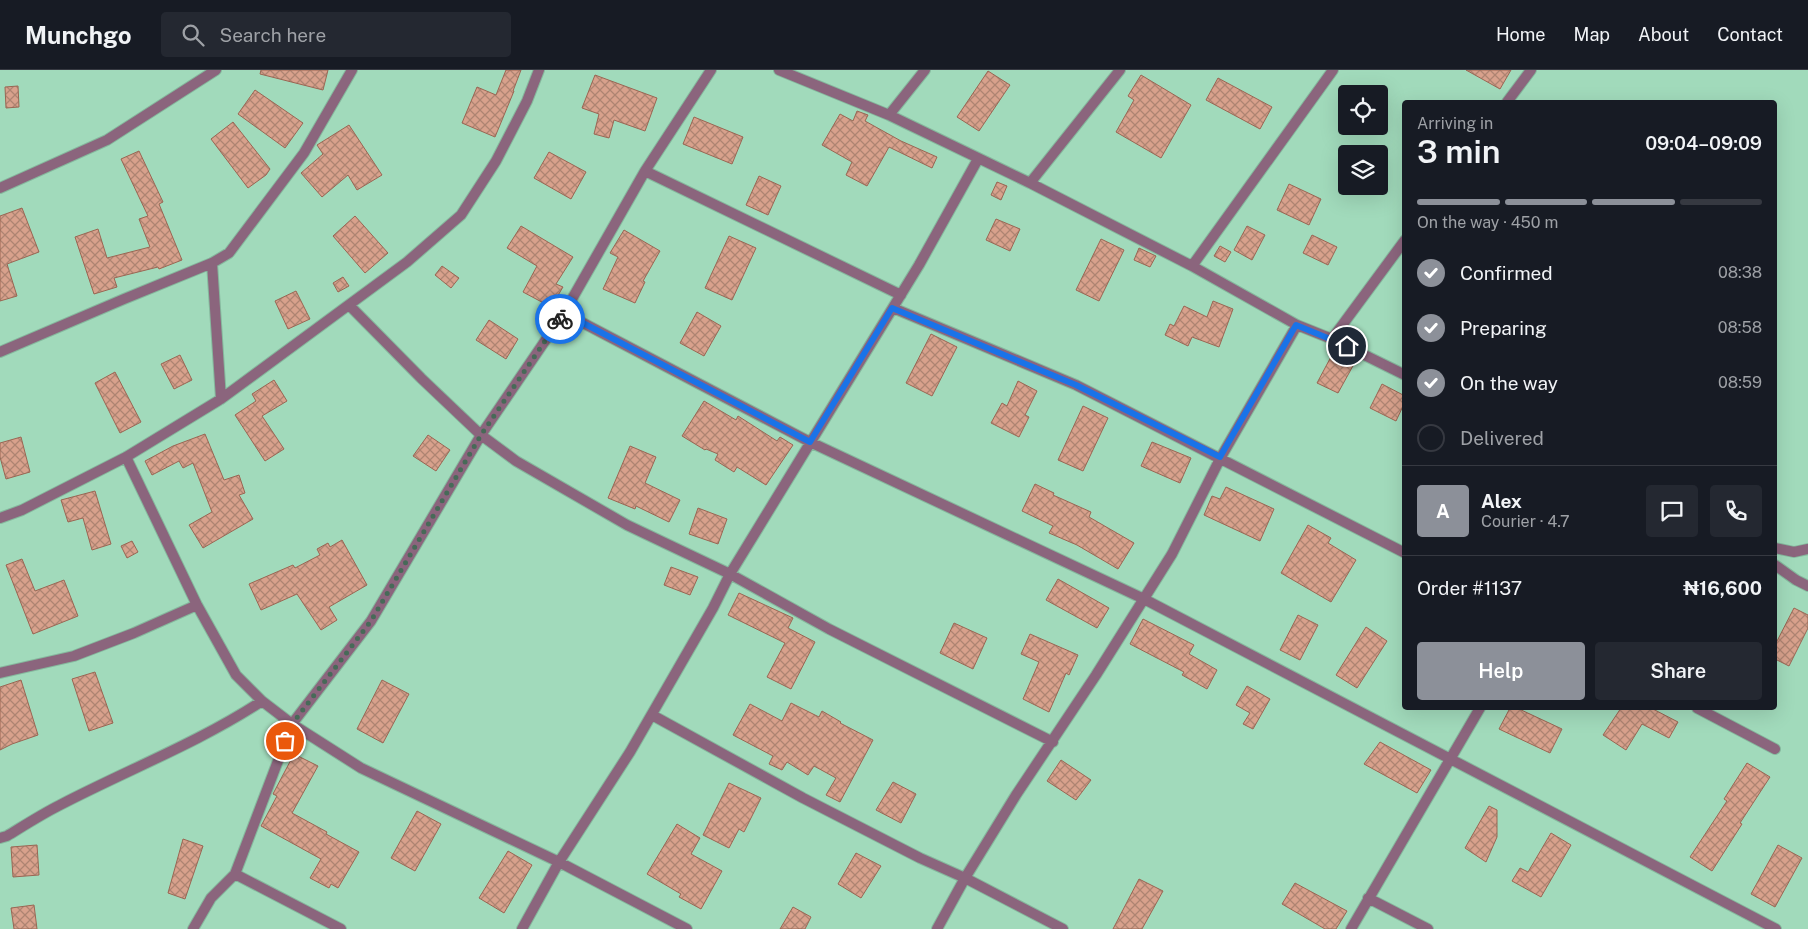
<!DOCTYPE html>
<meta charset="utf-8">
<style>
:root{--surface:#171b24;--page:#242831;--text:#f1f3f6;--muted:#9ea1a6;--line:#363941;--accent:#8c9099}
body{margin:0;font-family:"Public Sans",sans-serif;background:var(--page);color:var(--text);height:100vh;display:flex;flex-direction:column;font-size:19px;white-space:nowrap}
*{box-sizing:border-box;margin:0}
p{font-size:16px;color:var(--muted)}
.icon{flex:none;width:28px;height:28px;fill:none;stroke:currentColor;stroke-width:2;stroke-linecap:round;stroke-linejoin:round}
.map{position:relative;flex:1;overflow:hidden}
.side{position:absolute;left:1402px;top:30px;width:375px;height:610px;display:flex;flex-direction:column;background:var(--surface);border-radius:5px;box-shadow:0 5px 20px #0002}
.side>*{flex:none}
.buttons{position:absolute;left:1338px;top:15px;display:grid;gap:10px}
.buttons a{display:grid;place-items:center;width:50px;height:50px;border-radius:5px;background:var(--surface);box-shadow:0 5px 20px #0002;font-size:25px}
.pin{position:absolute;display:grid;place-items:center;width:42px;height:42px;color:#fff;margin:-21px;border:2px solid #fff;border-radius:50%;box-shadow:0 1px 5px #0007}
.courier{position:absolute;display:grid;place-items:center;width:50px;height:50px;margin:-25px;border:4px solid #1a73e8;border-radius:50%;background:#fff;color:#222;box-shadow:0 1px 6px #0007}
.overview em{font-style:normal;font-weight:600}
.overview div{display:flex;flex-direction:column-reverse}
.overview{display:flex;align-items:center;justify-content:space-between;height:85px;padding:0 15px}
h1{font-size:32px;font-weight:600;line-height:38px}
.bar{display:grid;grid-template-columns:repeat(4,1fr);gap:8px 5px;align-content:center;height:60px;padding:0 15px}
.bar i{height:6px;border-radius:4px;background:var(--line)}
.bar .current{background:var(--accent)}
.bar p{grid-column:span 4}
.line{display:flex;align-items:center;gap:12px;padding:0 15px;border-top:1px solid var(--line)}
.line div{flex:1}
.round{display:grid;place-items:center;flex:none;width:52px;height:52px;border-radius:5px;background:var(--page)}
ol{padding:0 15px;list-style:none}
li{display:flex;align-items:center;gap:15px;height:55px}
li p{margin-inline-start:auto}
li .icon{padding:5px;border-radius:50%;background:var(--accent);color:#fff;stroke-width:4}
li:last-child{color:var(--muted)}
li i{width:28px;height:28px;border:2px solid var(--line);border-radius:50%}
.button{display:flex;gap:10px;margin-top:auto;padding:10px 15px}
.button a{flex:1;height:58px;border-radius:5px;background:var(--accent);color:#fff;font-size:20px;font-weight:600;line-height:58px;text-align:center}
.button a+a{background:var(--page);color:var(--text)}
header{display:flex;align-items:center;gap:30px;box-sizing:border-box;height:70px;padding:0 25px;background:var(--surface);border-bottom:1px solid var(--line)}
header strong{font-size:24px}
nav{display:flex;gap:28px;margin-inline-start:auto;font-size:18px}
.search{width:350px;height:45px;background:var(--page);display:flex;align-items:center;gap:12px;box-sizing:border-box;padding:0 18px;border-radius:5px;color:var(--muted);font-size:19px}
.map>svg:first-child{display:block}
.building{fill:url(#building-cross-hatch);stroke:#996653}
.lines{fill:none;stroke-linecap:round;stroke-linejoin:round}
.minor-casing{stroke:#85b89d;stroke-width:12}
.minor{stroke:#8b657d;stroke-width:10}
.done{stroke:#476a58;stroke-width:5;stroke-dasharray:0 9}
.route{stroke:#1a73e8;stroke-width:6}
</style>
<header>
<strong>Munchgo</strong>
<div class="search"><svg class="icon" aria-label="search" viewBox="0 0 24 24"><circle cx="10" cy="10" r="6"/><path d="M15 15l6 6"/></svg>Search here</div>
<nav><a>Home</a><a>Map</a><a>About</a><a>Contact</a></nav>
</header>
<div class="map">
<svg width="1808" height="859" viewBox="0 0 1808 859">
<defs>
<pattern id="building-cross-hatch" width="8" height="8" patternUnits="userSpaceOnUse" patternTransform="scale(1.25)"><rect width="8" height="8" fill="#d8a18c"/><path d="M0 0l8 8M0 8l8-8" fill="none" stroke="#ae8472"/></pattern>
</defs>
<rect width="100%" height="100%" fill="#a1dabb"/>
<path class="building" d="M261,0h67l-5,20 -63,-16z
M506,0h15l-8,21h1l-19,46 -33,-14 15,-36 19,8z
M1466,0h45l-11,19z
M988,1l22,14 -31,46 -22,-14z
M595,5l62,23 -12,33 -31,-11 -5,18 -15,-4 5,-20 -17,-6z
M1141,5l50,30 -30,53 -45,-26 18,-32 -6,-4z
M1218,8l54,29 -12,22 -54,-29z
M18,16l1,21 -13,1 -1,-21z
M255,20l48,33 -18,25 -47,-34z
M857,41l11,4 -3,6 36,20 36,16 -5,11 -43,-21 -22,39 -21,-11 6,-13 -30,-17 18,-31 13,7z
M694,47l49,20 -11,27 -49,-20z
M233,52l37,47 -4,6 -18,13 -37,-49z
M349,55l33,50 -25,15 -9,-15 -26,22 -21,-24 22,-19 -6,-9z
M139,81l24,51 -4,2 23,56 -23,9 -1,-2 -44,11 3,9 -23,7 -19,-57 23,-8 9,29 43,-11 -11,-28 9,-3 -27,-57z
M549,82l37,20 -15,27 -37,-21z
M759,106l22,10 -13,29 -22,-10z
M997,112l10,4 -6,14 -10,-5z
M1289,114l32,15 -12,26 -32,-15z
M22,138l17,44 -32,12 10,32 -17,5v-85z
M355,146l33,37 -23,20 -32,-37z
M996,149l24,10 -10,22 -24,-11z
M521,156l52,31 -17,27 7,3 -12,20 -28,-15 14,-26 -30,-18z
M1247,156l18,9 -13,25 -18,-10z
M624,160l36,21 -17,30 2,1 -10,21 -32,-14 15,-32 -8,-4z
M1312,165l25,12 -9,18 -25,-12z
M729,166l27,12 -24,52 -27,-12z
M1101,169l23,11 -25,51 -23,-11z
M1220,176l11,6 -6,10 -11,-6z
M1139,178l17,8 -6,11 -16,-7z
M442,196l17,12 -8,10 -16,-13z
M343,207l6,9 -11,6 -5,-9z
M296,221l14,28 -22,10 -13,-28z
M1213,231l20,8 -14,38 -27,-10 -4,9 -23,-11 5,-11 4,2 10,-20 23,11z
M697,242l24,14 -17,30 -24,-13z
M489,250l29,19 -12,20 -30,-19z
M931,264l26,13 -25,49 -26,-13z
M1333,283l21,11 -16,29 -21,-10z
M180,285l12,25 -18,9 -13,-25z
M115,302l26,50 -21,11 -25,-50z
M274,310l13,21 -25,15 22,33 -19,12 -30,-46 21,-14 -4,-7z
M1018,311l19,10 -12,24 4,2 -10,20 -28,-14 11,-20 5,3z
M1382,314l23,12v6l-9,19 -26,-13z
M704,331l32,19 2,-4 39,25 3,-4 13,8 -27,40 -29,-18 -3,5 -19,-12 3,-6 -12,-5 -1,1 -23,-14z
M1083,336l25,12 -25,53 -25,-11z
M205,364l19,46 15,-5 6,18 -6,2 14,24 -50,29 -14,-23 23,-13 -19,-49 -10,5 -4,-7 -27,14 -7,-14 28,-15z
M428,365l22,15 -14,21 -23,-15z
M21,367l9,35 -24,7 -6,-22v-14z
M1152,372l39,16 -11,25 -39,-17z
M630,376l26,11 -11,26 35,17 -11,22 -33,-16 -1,3 -27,-11z
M1035,414l19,9 -1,2 38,17 -2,5 45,26 -16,26 -41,-24 -28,-12 4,-7 -31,-15z
M1226,417l48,22 -14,32 -56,-26 8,-19 8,3z
M95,421l16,53 -19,6 -9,-32 -15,4 -7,-22z
M698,438l29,11 -9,25 -29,-10z
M1308,455l23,13 -3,5 28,17 -25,42 -50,-29z
M342,470l25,45 -38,22 8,13 -16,10 -24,-36 -36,16 -12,-26 44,-19 2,3 25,-13 -3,-6 11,-6 2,4z
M132,471l6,11 -11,6 -6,-12z
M22,489l13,32 29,-11 14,36 -45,18 -27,-69z
M671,497l27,10 -8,18 -26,-10z
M1058,509l51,29 -12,20 -51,-28z
M739,523l54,25 -5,10 27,14 -24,47 -24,-12 18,-34 -57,-28z
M1794,538l14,7v13l-19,38 -14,-7v-14z
M1298,545l20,10 -18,35 -20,-10z
M1143,549l51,26 -5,9 28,16 -10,19 -25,-14 2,-3 -54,-28z
M954,553l33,15 -14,31 -33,-16z
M1366,557l21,14 -30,47 -21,-13z
M1030,564l48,21 -9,20 -3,-2 -17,39 -26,-13 16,-37 -18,-8z
M95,602l18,51 -24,8 -17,-52z
M21,610l17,55 -26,9 -12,6v-63z
M382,610l27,14 -26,49 -26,-14z
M1247,616l23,13 -17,30 -10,-5 7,-11 -14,-8z
M791,633l28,14 3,-6 19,11 -1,1 33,17 -33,62 -14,-7 10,-17 -22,-12 -6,9 -21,-13 -5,8 -13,-6 4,-8 -40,-21 17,-31 32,17z
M1510,638h7l45,21 -12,24 -51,-24z
M1621,638h30l27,14 -9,16 -27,-14 -16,26 -23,-15z
M1380,672l51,28 -14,23 -53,-29z
M294,684l24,12 -26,47 35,19 -1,2 33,18 -21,36 -7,-4 -2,4 -19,-10 11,-19 -60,-33 16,-30 -4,-2 1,-2z
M1061,690l30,20 -15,20 -29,-19z
M1747,693l23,14 -30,46 2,1 -30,47 -22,-14 37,-56 -3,-2z
M893,712l23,12 -15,29 -25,-13z
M729,713l32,15 -17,34 -5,-3 -10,19 -26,-13z
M1489,736l8,4v27l-11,25 -21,-14z
M417,741l24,13 -26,47 -24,-13z
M677,754l23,14 -9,16 31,17 -21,38 -22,-12 2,-3 -34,-20z
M1551,763l20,12 -30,52 -29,-16 8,-13 8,4z
M183,769l20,7 -18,53 -17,-6z
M37,775l2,30 -26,2 -2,-30z
M1778,775l24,13 -27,49 -24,-13z
M508,781l24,14 -28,48 -25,-15z
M856,783l25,13 -20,32 -23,-14z
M1139,809l24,12 -21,38h-29z
M1295,813l52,28 -11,18h-11l-43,-25z
M34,835l3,24h-23l-3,-21z
M793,837l18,10 -6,12h-25z"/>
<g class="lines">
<g class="minor-casing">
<path id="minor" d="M711,0l-66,101 -81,142 -83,122 35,26 111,64 103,49 99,55 224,113
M779,0l110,45 141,68 162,83 105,59 35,14 73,36
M1507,32l24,-32
M889,45l36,-45
M645,101l256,124
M1030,113l90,-113
M0,118l107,-48 109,-70
M212,193l9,136
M1192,196l141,-196
M893,238l183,77 329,168
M564,243l246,129 334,157 632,330
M1332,269l73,-99
M0,282l124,-53 88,-36 17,-10 75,-100 48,-83
M126,387l71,148 39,70 26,26 30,23 69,44 198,94 128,67
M0,448l22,-8 104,-53 95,-58 186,-137 54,-47 35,-54 31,-60 12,-31
M1775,478l19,4 14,-3
M1775,495l21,15 12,6
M0,603l74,-17 60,-23 63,-28
M1697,638l78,41
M652,645l151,83 117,60 45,20 98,51
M0,768l7,-2c18,-11 35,-22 53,-31 67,-35 138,-62 202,-104
M235,804l106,55
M1368,828l60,31
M193,859l18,-31 24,-24 57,-150 79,-103 110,-186 -60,-57 -72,-73
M522,859l37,-67 71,-110 83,-144 17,-34 189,-309 59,-106
M937,859l28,-51 51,-83 80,-120 76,-121 49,-97 76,-132
M1351,859l129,-221"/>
</g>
<use href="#minor" class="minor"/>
</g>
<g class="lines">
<path class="done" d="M285,671l7,-17 79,-103 110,-186 79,-116"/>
<path class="route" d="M560,249l4,-6 246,129 82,-134 184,77 144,72 76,-132 51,21"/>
</g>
</svg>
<div class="buttons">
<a><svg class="icon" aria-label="locate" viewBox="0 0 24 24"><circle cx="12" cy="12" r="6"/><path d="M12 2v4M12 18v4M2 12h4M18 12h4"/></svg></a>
<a><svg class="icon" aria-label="layers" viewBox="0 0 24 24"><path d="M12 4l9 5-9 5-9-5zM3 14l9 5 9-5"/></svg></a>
</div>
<div class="pin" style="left:285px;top:671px;background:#ea580c"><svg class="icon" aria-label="bag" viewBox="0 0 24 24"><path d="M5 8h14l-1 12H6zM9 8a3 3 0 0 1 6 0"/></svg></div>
<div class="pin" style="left:1347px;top:276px;background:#1f2937"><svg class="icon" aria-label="home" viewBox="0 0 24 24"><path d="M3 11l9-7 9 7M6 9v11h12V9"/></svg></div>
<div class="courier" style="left:560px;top:249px"><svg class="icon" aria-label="bike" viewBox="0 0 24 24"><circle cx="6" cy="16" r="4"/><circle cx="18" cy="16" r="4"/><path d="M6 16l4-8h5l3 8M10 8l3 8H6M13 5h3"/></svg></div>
<section class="side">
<div class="overview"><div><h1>3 min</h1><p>Arriving in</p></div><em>09:04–09:09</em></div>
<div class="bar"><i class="current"></i><i class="current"></i><i class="current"></i><i></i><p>On the way · 450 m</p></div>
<ol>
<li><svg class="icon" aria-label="check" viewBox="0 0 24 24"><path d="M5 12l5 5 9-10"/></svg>Confirmed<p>08:38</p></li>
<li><svg class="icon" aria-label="check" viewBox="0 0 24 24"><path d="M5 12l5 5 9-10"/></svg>Preparing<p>08:58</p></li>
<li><svg class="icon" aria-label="check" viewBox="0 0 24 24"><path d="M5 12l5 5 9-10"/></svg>On the way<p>08:59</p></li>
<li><i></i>Delivered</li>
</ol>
<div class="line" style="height:90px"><b class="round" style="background:var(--accent);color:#fff">A</b><div><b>Alex</b><p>Courier · 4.7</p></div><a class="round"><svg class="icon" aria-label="chat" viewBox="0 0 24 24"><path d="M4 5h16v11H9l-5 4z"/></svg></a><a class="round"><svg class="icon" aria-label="phone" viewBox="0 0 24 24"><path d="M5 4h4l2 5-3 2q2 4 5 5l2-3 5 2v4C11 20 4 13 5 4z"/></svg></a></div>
<div class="line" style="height:65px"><div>Order #1137</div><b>₦16,600</b></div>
<div class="button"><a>Help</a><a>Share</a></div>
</section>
</div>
